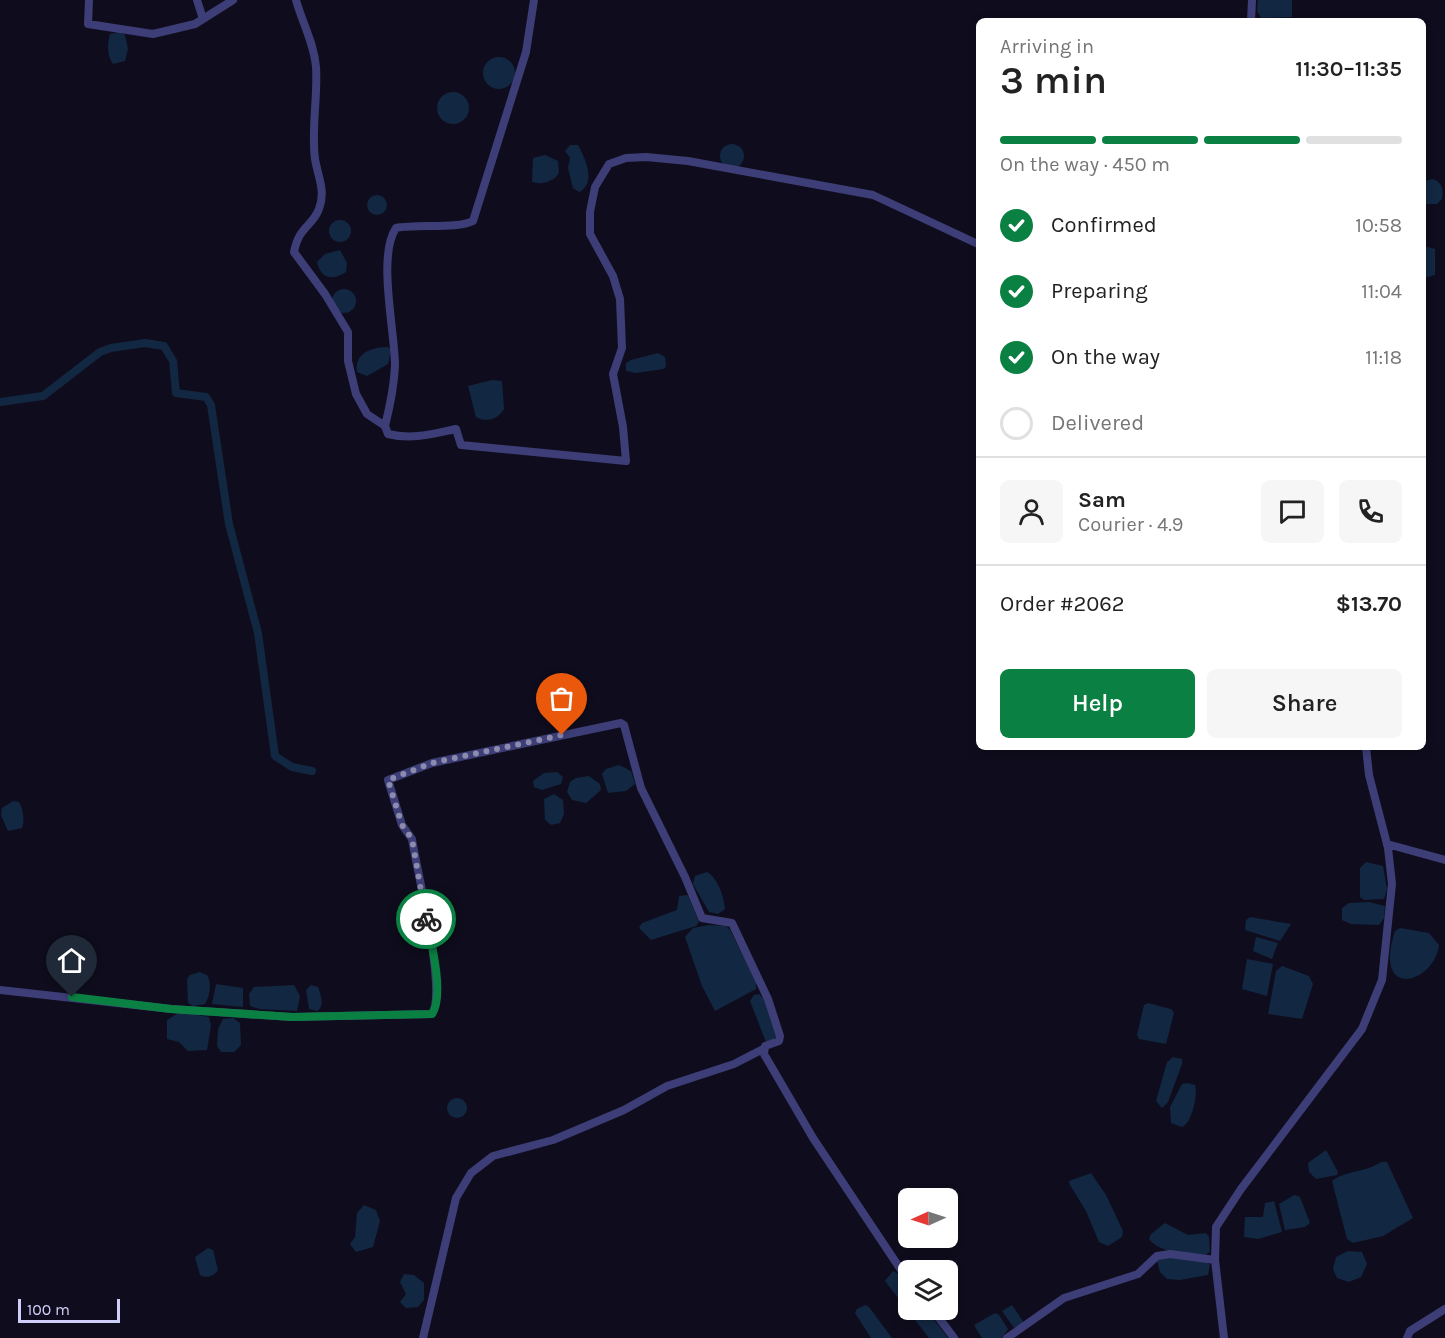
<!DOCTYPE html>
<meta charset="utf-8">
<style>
:root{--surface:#fff;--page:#f6f6f6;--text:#222;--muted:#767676;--line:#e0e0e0;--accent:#0b8043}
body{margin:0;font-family:Karla,sans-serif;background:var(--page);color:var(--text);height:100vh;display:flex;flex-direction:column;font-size:22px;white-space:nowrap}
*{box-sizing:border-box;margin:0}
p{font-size:20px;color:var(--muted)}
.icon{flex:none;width:33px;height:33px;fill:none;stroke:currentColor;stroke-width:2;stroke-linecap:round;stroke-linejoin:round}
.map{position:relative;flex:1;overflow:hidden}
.side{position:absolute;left:976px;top:18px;width:450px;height:732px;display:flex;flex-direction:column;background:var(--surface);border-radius:9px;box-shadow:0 3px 9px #0003}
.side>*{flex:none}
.needle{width:39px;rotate:267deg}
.fabs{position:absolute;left:898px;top:1188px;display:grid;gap:12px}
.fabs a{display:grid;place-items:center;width:60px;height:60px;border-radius:9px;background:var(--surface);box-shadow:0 3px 9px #0003;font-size:30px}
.scale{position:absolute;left:18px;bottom:15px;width:102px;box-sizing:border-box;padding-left:6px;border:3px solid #d0cefa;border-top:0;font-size:16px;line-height:21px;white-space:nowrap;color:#d0cefa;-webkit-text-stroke:4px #0f0d1d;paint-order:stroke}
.pin{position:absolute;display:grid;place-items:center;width:51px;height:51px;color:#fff;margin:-62px -26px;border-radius:50% 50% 50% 0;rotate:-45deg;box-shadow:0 0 6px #0007}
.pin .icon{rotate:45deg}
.courier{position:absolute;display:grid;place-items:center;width:60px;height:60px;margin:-30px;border:4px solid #0b8043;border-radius:50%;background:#fff;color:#222;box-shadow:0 2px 8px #0007}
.headline em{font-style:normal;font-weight:600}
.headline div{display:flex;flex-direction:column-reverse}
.headline{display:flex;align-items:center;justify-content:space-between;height:102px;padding:0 24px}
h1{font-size:39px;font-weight:600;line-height:45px}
.bar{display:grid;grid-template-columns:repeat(4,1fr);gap:9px 6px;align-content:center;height:72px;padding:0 24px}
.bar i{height:8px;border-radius:4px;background:var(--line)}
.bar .active{background:var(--accent)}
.bar p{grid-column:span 4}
.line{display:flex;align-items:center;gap:15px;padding:0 24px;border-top:2px solid var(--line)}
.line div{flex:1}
.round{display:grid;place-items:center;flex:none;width:63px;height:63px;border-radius:9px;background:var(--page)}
ol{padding:0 24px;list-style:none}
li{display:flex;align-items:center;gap:18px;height:66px}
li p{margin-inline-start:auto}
li .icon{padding:6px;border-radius:50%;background:var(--accent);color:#fff;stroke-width:4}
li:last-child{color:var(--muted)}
li i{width:33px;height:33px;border:3px solid var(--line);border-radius:50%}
.button{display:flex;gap:12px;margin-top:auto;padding:12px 24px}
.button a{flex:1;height:69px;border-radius:9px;background:var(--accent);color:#fff;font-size:24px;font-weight:600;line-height:69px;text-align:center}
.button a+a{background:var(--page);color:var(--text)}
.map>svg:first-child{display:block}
.water{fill:#122741}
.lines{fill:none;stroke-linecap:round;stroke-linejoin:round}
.canal{stroke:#122741;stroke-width:8}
.street{stroke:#3d3e77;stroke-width:8}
.done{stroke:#8c8aad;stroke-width:6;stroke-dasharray:0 10.8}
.route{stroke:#0b8043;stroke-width:8}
</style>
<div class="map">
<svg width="1445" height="1338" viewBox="0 0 1445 1338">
<rect width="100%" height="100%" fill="#0f0d1d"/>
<path class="water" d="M1258,0h34v17l-31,1 -4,-7z
M119,32l6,3 3,14 -3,12 -12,3c-6,-8 -6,-20 -3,-30z
M483 73a16 16 0 1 1 32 0a16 16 0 1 1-32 0Z
M437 108a16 16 0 1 1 32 0a16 16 0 1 1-32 0Z
M720 156a12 12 0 1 1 24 0a12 12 0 1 1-24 0Z
M570,145h8c7,13 19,38 1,47l-6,-4 -5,-20 2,-10 -5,-7z
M545,155l13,6 1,12c-5,9 -18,12 -27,9l1,-24z
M1433,179c9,3 11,11 9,20l-5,5h-13v-23z
M367 205a10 10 0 1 1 20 0a10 10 0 1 1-20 0Z
M329 231a11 11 0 1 1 22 0a11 11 0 1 1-22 0Z
M1424,246l11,3v26l-11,3z
M340,250l7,13 -1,9c-14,9 -25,7 -29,-10l8,-8z
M332 301a12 12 0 1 1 24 0a12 12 0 1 1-24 0Z
M388,347l3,3 -3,14 -21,12 -10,-4c-3,-19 15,-25 31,-25z
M658,353l7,4 1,10 -3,2 -27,4 -10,-2v-8l5,-3z
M492,380l10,1 2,28c-6,10 -17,14 -28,8l-8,-31z
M619,765l12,6 4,13 -9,7 -18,2 -6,-19 4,-5z
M557,772l6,5 -2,7 -19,6 -8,-3 -1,-6 11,-8z
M589,776l11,8 1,6 -15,13 -14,-3 -5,-8 3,-10 6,-4z
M554,794l9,6 1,14 -4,9 -9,2 -6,-5 -1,-21z
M13,801l6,1c4,7 6,18 3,26l-14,3 -7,-16 1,-7z
M1366,862l17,4 4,23 -3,10 -20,1 -4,-3v-29z
M707,872c11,6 17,25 18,37l-7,5 -9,-2 -16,-28 2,-8z
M688,895l11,27 -3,4 -45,14 -12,-12 3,-5 35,-13 2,-14z
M1369,902l16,4 -1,12 -5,7 -28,-1 -9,-4v-12l7,-5z
M1250,917l41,7 -11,17 -35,-11 1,-10z
M709,925l17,1 4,4 26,51v8l-41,22 -13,-25 -17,-49 8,-9z
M1400,928l29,5 10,12c-4,38 -67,57 -44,-14z
M1256,937l22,6 -6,16 -19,-8z
M1247,959l26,5 -6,32 -25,-7z
M1282,966l27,10 4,8 -11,35 -34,-5 8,-43z
M200,972l7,3c5,8 3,21 -2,29l-12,2 -5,-3 -1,-24 3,-4z
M216,984l27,4v19l-31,-3z
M294,985l6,11 -3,15 -38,-2 -9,-3 -1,-12 5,-7z
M311,985l7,2c3,8 7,19 -1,24l-8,-2 -3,-19z
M759,994l7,7 11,33 -2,5 -9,3 -16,-41 4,-6z
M1148,1003l23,6 3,4 -8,31 -27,-5 -2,-4 7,-30z
M180,1012l29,5 2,9 -4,24 -19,1 -9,-9 -12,-3v-19z
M233,1018l7,5 1,22 -7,7h-13l-4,-6 1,-17 5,-10z
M1173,1057l9,2v5l-14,38 -6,6 -6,-7 11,-39z
M1188,1083l7,2c3,10 -3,38 -13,42l-11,-4 -1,-16 12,-23z
M447 1108a10 10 0 1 1 20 0a10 10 0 1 1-20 0Z
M1326,1150l12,22 -1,3 -21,4 -7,-7 -1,-9z
M1381,1162h6l26,56 -30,18 -30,7 -6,-4 -15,-58c14,-11 33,-8 49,-19z
M1091,1173l15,22 17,36 -1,6 -14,9 -9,-4 -13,-31 -16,-26 -1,-4z
M1294,1195l6,2 10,26 -5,4 -20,3 -6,-26z
M1274,1201l8,31 -24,7 -14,-2 1,-20h18l2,-14z
M364,1205l12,5 4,11 -7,26 -17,5 -6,-8 5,-7 2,-24z
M1165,1223l23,12 18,-2 3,4 1,15 -5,3c-19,-3 -43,0 -56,-16l2,-5z
M208,1248l5,2 5,20c-4,6 -11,9 -18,5l-5,-18z
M1348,1251l14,1 5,12 -6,13 -12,5 -12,-4 -4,-9 3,-12z
M1161,1256l46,6 3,3 -2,10 -28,5 -13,-1 -7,-7 -3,-11z
M893,1271c18,7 16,21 16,39h18l21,28h-19l-44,-57z
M404,1274l10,1 10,8v17l-6,7 -12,1 -6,-6 6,-8 -6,-12z
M865,1305l4,2 23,31h-21l-16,-25 2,-4z
M1012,1305l12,18 -10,5 -12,-17z
M995,1313l4,2 9,14 -6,9h-20l-8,-13z"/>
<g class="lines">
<path class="canal" d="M0,402l43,-6 57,-44 11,-4 34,-5 19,3 9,15 3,32 30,4 5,8 18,119 29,109 17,123 17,11 20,4"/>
<path class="street" d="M89,0l-1,24 65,10 42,-10 38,-24
M197,0l6,19
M296,0c6,22 18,43 20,67 2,30 -5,62 -1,92 3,18 11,32 4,50 -7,18 -20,17 -25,43l31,42 23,38v29l8,33 11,20 18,12
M534,0l-8,52 -53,169c-15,8 -56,3 -77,7 -19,28 -1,103 -1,138 -1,21 -5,40 -10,60l3,8c24,6 44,0 68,-5l5,16 165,16 -3,-34 -10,-53 9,-26 -2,-49 -7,-23 -23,-42v-22l5,-25 14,-23 17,-6 20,-1 42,4 185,34 107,50
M1251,21l1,-21
M1387,844l58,16
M0,990l171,19 121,8 140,-3c15,-23 -15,-142 -20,-175l-10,-14 -14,-45 44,-17 189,-40 3,2 17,63 44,89 17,41 30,5 36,76 12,37 -1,5 -14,5 -1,8 49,84 96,144
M933,1310l21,28
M423,1338l33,-140 15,-25 22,-17 60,-16 71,-30 43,-24 67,-22 29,-15
M1007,1338l57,-40 74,-24 19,-18 13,-2 45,6
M1224,1338l-9,-78 1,-33 25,-38 121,-160 20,-49 10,-96 -4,-36 -19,-73 -3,-28
M1407,1338l3,-7 35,-22"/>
</g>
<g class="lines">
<path class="done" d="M426,919l-14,-80 -10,-14 -14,-45 44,-17 130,-28"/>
<path class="route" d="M72,997l99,12 121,8 140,-3c13,-19 -1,-73 -6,-95"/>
</g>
</svg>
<div class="fabs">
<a><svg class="needle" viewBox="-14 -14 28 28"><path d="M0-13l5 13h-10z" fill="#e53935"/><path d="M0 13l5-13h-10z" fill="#767676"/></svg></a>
<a><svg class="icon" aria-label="layers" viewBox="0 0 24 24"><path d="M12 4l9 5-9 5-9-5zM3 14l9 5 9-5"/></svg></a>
</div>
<div class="scale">100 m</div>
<div class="pin" style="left:562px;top:735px;background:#ea580c"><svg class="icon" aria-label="bag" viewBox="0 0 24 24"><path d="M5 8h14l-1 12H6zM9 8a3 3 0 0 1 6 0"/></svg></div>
<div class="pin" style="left:72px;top:997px;background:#1f2937"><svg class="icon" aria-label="home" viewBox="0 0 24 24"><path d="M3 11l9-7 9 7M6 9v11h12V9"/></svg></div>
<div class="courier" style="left:426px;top:919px"><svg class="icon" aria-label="bike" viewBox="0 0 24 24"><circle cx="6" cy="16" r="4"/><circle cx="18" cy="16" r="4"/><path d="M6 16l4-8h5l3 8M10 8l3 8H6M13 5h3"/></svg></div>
<section class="side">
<div class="headline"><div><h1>3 min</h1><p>Arriving in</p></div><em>11:30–11:35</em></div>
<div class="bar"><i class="active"></i><i class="active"></i><i class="active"></i><i></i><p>On the way · 450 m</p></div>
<ol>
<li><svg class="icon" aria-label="check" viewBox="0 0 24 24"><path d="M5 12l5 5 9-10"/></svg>Confirmed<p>10:58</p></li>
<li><svg class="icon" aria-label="check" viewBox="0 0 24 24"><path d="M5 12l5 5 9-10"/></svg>Preparing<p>11:04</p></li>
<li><svg class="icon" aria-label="check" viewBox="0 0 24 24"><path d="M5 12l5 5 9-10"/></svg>On the way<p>11:18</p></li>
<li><i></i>Delivered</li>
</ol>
<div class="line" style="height:108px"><a class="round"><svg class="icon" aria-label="person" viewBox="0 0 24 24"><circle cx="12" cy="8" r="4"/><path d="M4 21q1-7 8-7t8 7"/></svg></a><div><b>Sam</b><p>Courier · 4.9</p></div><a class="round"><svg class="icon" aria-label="chat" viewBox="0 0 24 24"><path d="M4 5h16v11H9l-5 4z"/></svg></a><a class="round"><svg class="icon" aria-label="phone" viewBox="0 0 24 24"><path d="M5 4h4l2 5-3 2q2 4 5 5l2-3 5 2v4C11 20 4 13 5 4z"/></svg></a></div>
<div class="line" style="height:78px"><div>Order #2062</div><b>$13.70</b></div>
<div class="button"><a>Help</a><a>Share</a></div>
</section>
</div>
